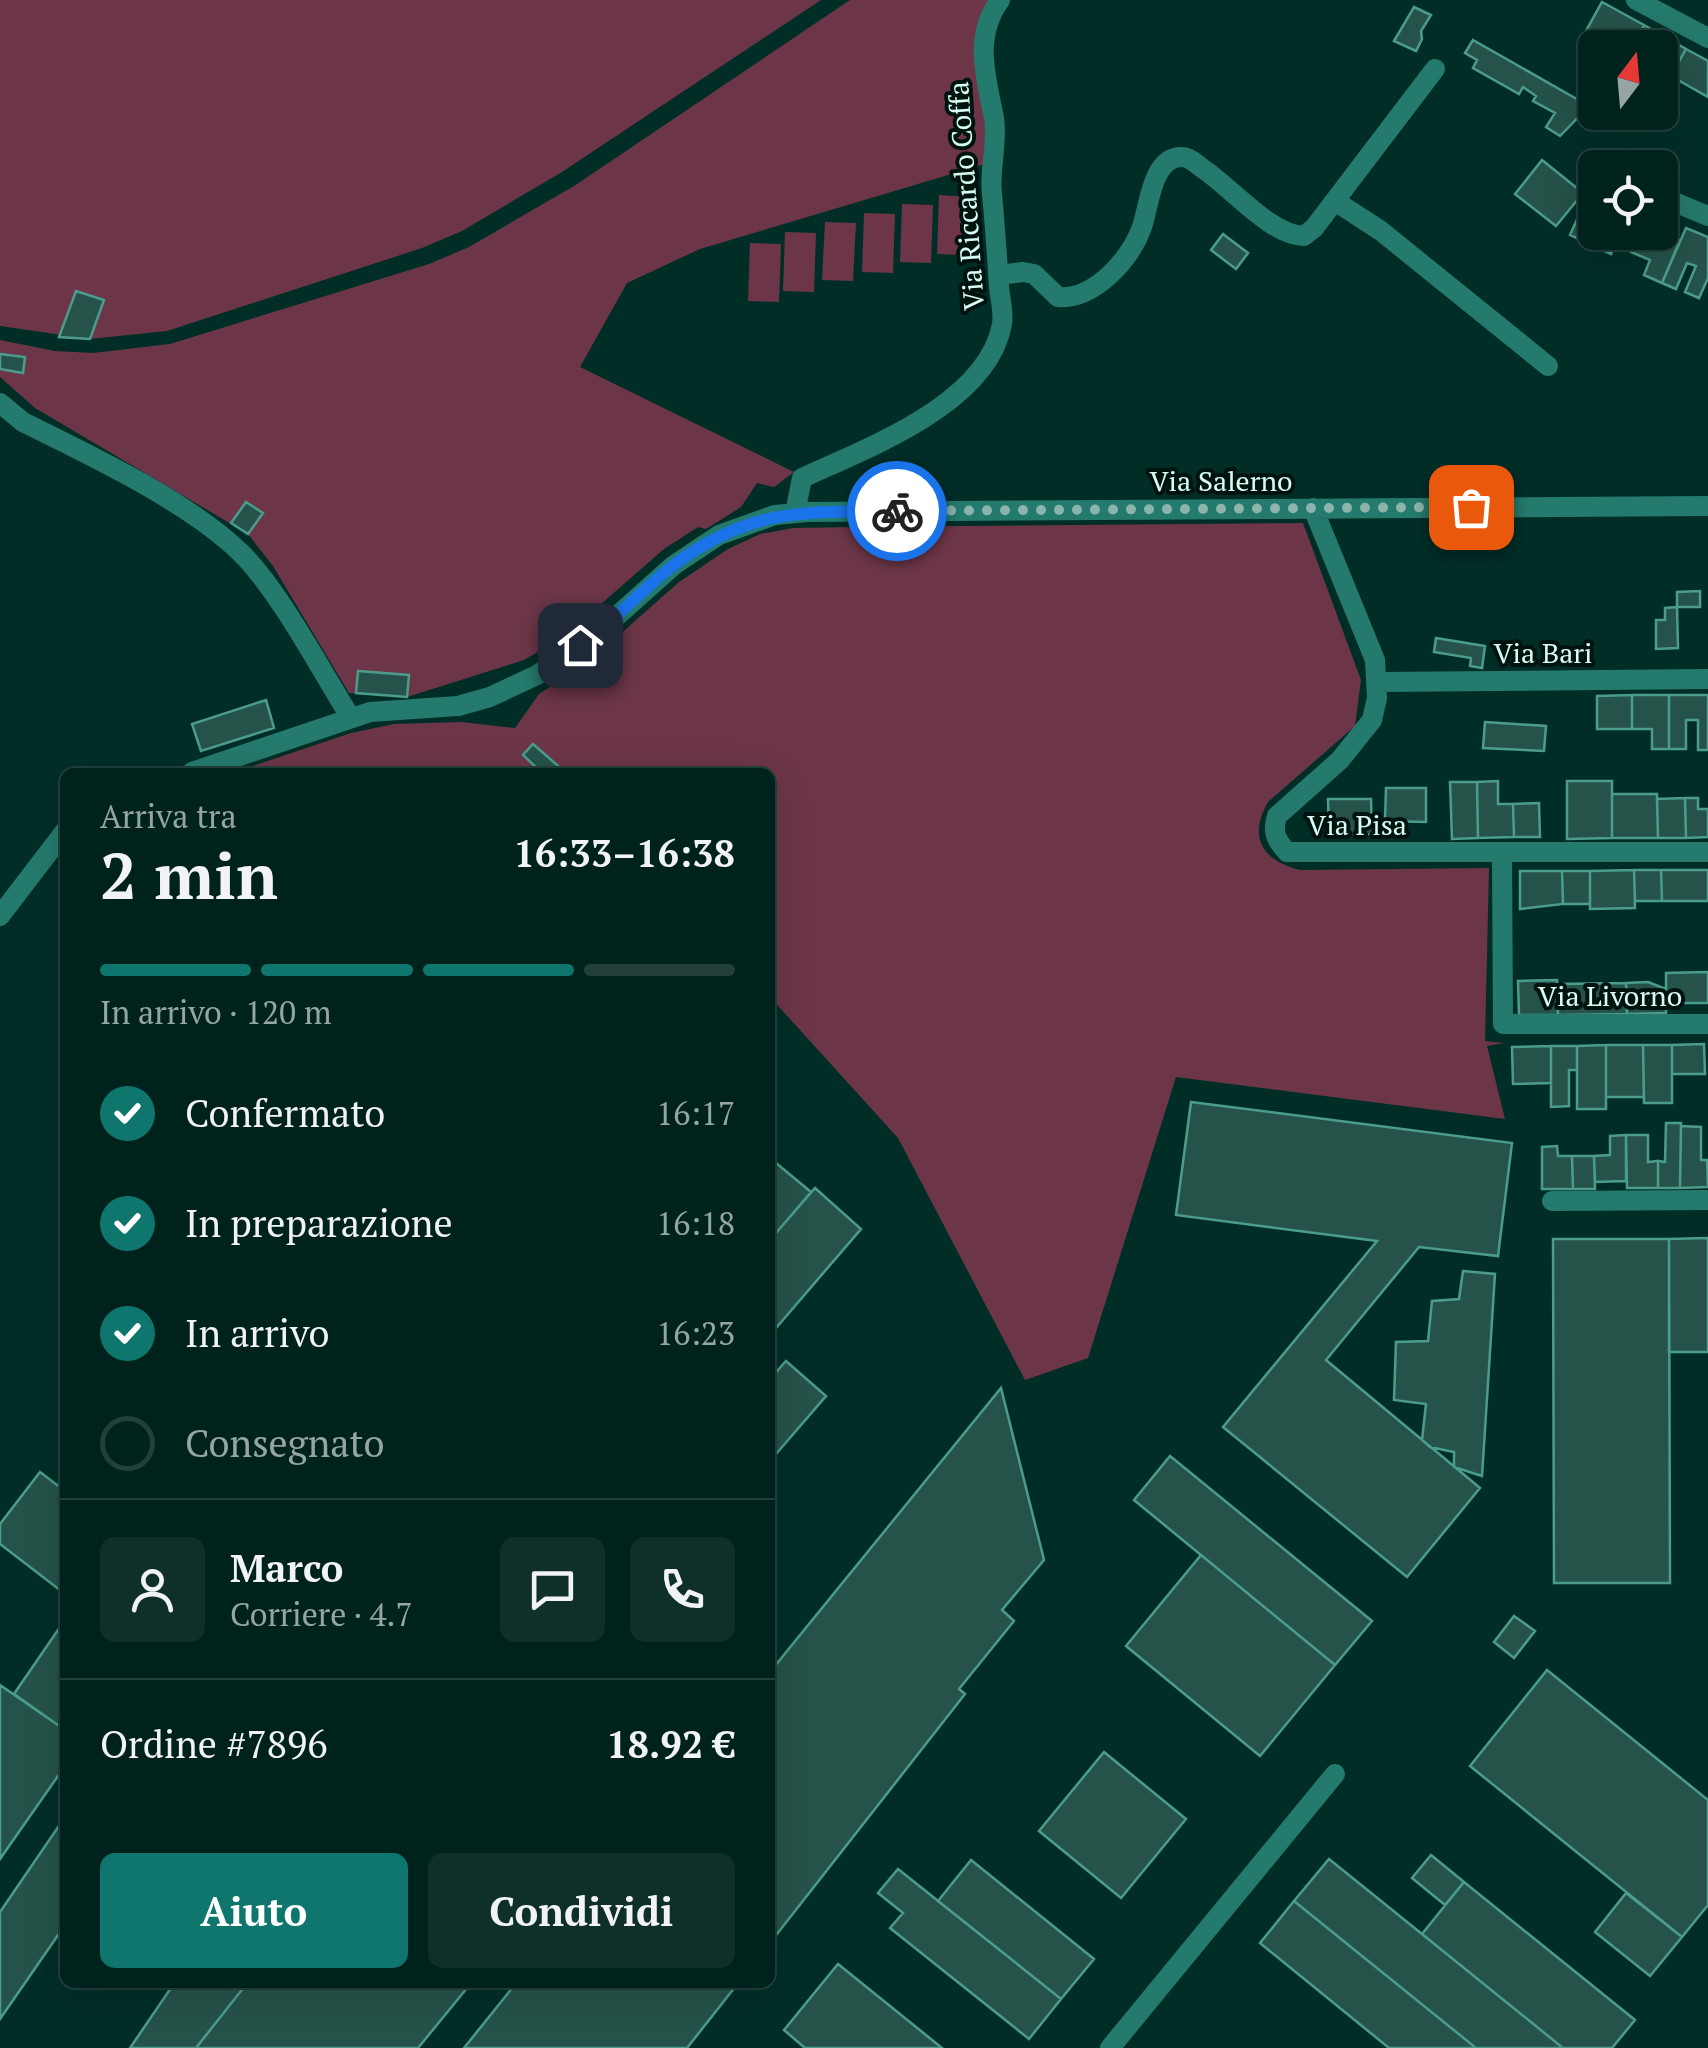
<!DOCTYPE html>
<html lang="it">
<meta charset="utf-8">
<style>
:root{--surface:#00221d;--page:#0e2f2a;--text:#f1f3f6;--muted:#95a4a4;--line:#223f3b;--accent:#0f766e}
body{margin:0;font-family:"PT Serif",serif;background:var(--page);color:var(--text);height:100vh;display:flex;flex-direction:column;font-size:38px;white-space:nowrap}
*{box-sizing:border-box;margin:0}
p{font-size:32px;color:var(--muted)}
.icon{flex:none;width:55px;height:55px;fill:none;stroke:currentColor;stroke-width:2;stroke-linecap:round;stroke-linejoin:round}
.map{position:relative;flex:1;overflow:hidden}
.details{position:absolute;left:60px;top:768px;width:715px;height:1220px;display:flex;flex-direction:column;background:var(--surface);border-radius:15px;box-shadow:0 10px 40px #0002,0 0 0 2px var(--line)}
.details>*{flex:none}
.needle{width:65px;rotate:16deg}
.controls{position:absolute;left:1578px;top:30px;display:grid;gap:20px}
.controls a{display:grid;place-items:center;width:100px;height:100px;border-radius:15px;background:var(--surface);box-shadow:0 10px 40px #0002,0 0 0 2px var(--line);font-size:50px}
.pin{position:absolute;display:grid;place-items:center;width:85px;height:85px;color:#fff;margin:-42px;border-radius:20px;box-shadow:0 5px 15px #0006}
.courier{position:absolute;display:grid;place-items:center;width:100px;height:100px;margin:-50px;border:8px solid #1a73e8;border-radius:50%;background:#fff;color:#222;box-shadow:0 2px 12px #0007}
.summary em{font-style:normal;font-weight:700}
.summary div{display:flex;flex-direction:column-reverse}
.summary{display:flex;align-items:center;justify-content:space-between;height:170px;padding:0 40px}
h1{font-size:65px;font-weight:700;line-height:75px}
.bar{display:grid;grid-template-columns:repeat(4,1fr);gap:15px 10px;align-content:center;height:120px;padding:0 40px}
.bar i{height:12px;border-radius:8px;background:var(--line)}
.bar .selected{background:var(--accent)}
.bar p{grid-column:span 4}
.line{display:flex;align-items:center;gap:25px;padding:0 40px;border-top:2px solid var(--line)}
.line div{flex:1}
.round{display:grid;place-items:center;flex:none;width:105px;height:105px;border-radius:15px;background:var(--page)}
ol{padding:0 40px;list-style:none}
li{display:flex;align-items:center;gap:30px;height:110px}
li p{margin-inline-start:auto}
li .icon{padding:10px;border-radius:50%;background:var(--accent);color:#fff;stroke-width:4}
li:last-child{color:var(--muted)}
li i{width:55px;height:55px;border:5px solid var(--line);border-radius:50%}
.action{display:flex;gap:20px;margin-top:auto;padding:20px 40px}
.action a{flex:1;height:115px;border-radius:15px;background:var(--accent);color:#fff;font-size:40px;font-weight:700;line-height:115px;text-align:center}
.action a+a{background:var(--page);color:var(--text)}
.map>svg:first-child{display:block}
.green{fill:#6c3648}
.building{fill:#255249;stroke:#4b9c8d;stroke-width:2.5}
.lines{fill:none;stroke-linecap:round;stroke-linejoin:round}
.minor{stroke:#247a6c;stroke-width:20}
.done{stroke:#8bb4ac;stroke-width:10;stroke-dasharray:0 18}
.route{stroke:#1a73e8;stroke-width:12}
.labels{text-anchor:middle;stroke-width:8;stroke-linejoin:round;paint-order:stroke}
.street-label{font-size:28px;fill:#d6fcf3;stroke:#00130f}
</style>
<div class="map">
<svg width="1708" height="2048" viewBox="0 0 1708 2048">
<rect width="100%" height="100%" fill="#002e27"/>
<path class="green" d="M0,0h821l-259,172 -100,59 -40,17 -255,83 -77,8 -90,-13z
M850,0h141l-2,124 -4,40 -285,85 -73,34 -47,84 214,105 -20,15 -17,-4 -16,24 -35,22 -8,-2 -34,22 -102,89 -38,22 -117,37 -58,-4 -76,-127 -25,-32 -213,-126 -35,-31v-37l55,11 38,2 77,-9 259,-80 40,-17 105,-61z
M939,195l31,2 -2,58 -31,-1z
M902,204l31,1 -2,58 -31,-1z
M864,213l31,1 -2,59 -31,-1z
M825,222l31,1 -3,58 -31,-1z
M785,232l31,1 -2,59 -31,-1z
M750,243l31,1 -2,58 -31,-1z
M1303,523l58,157 -6,46 -87,76c-20,35 -6,59 32,68l189,-2 -4,173 19,2 -17,3 18,73 -329,-42 -88,281 -63,22 -127,-242 -128,-141v-225h-535l116,-39 43,-9 67,-2 54,6 24,-34 53,-35 87,-77 49,-33 32,-15 33,-6 66,-1z"/>
<path class="building" d="M1602,2l42,23 -8,23h-17l-32,-19z
M1414,7l17,8 -10,16 1,8 -6,12 -22,-10z
M1644,25l42,24 -15,27 -11,-6v-22h-24z
M1473,40l116,66 -29,30 -14,-9 9,-14 -22,-12 3,-5 -13,-9 -4,7 -46,-26 4,-8 -12,-7z
M1686,49l22,12v36l-37,-21z
M1542,160l41,33 -27,33 -41,-32z
M1592,200l3,1v31h25l-9,22 -41,-19 10,-22 5,2z
M1686,228l22,9v41l-9,20 -14,-6 11,-26 -9,-3 -11,26 -14,-6z
M1639,232h21l20,8 -18,43 -18,-8 6,-15 -19,-8z
M1223,234l25,19 -12,16 -25,-19z
M76,291l28,9 -14,39 -31,-2z
M0,354l25,3 -2,16 -23,-4z
M246,502l17,11 -15,21 -17,-11z
M1700,591v16h-23v-15z
M1677,607l1,41 -22,1v-29h9v-12z
M1436,638l49,8 -3,22 -12,-2 1,-8 -37,-6z
M358,671l51,4 -2,22 -51,-4z
M1632,695v34h-35v-33z
M1632,695h37v54h-17v-20h-20z
M1669,695h39v55h-10v-30h-12v29h-17z
M266,700l8,28 -73,23 -9,-27z
M1485,722l61,4 -2,25 -61,-3z
M533,744l32,28h-24l-18,-17z
M1498,781v23h15l1,33 -36,1 -1,-56z
M1567,781h45v57l-45,1z
M1450,782h27l1,56 -26,1z
M1386,788h40v34l-41,-1z
M1612,794h45l1,44h-46z
M1685,798l1,40h-28l-1,-39z
M1685,798h13v11h10v28l-22,1z
M1328,799h43l1,35 -43,1z
M1539,803l1,34h-26l-1,-33z
M1634,870h27l1,31h-27z
M1634,870l1,38 -45,1v-38z
M1661,870h47v31h-46z
M1520,871h42l1,33 -43,5z
M1562,871h28v33h-27z
M1708,972v31h-42v-30z
M1557,980l1,35h-39l-1,-34z
M1648,982l18,7v24l-39,1 -1,-31z
M1626,983l1,31 -69,1 -1,-31z
M1704,1044l1,30h-33v-29z
M1606,1045h37l1,52h-38z
M1606,1045v64h-29v-63z
M1643,1045h29v58h-28z
M1551,1046v37l-38,1 -1,-37z
M1551,1046h26v24h-8v36l-18,1z
M1191,1102l321,41 -14,113 -79,-9 -93,113 154,128 -73,89 -184,-150 154,-186 -201,-26z
M1666,1123h15l-1,65h-22v-27l7,1z
M1681,1126l20,1v33h6l1,27 -28,1z
M1626,1135v46l-31,1 -1,-26 16,-1v-19z
M1626,1135h22v27l10,-1v27h-31z
M1557,1146l1,10h14l1,33h-31v-42z
M1572,1156h22l1,33h-22z
M770,1158l41,34 -41,48z
M815,1188l46,41 -91,106v-95z
M1708,1238v114h-39v-113z
M1553,1239h116l1,344h-116z
M1463,1271l32,3 -13,202 -28,-9v-15l-24,-5 -8,-7 4,-36 -32,-4 2,-58 32,-1 4,-40 27,-2z
M786,1361l40,35 -56,65v-82z
M1001,1388l43,172 -42,50 12,11 -55,68 6,5 -195,249v-271z
M1170,1456l202,165 -37,44 -201,-165z
M40,1472l25,19v103l-65,-50v-20z
M1201,1555l134,110 -75,91 -134,-110z
M1514,1616l21,15 -21,27 -20,-16z
M58,1630l7,4v96l-51,-36z
M1547,1670l161,130v105l-26,32 -212,-171z
M0,1685l65,45v36l-65,93z
M1104,1752l82,67 -65,79 -82,-67z
M65,1817v108l-65,94v-107z
M1431,1855l33,27 -19,23 -33,-27z
M1329,1859l93,75 141,114h-87l-182,-147z
M971,1860l123,99 -33,40 -123,-98z
M898,1869l163,130 -32,40 -139,-111 13,-15 -25,-20z
M1464,1882l171,138 -23,28h-49l-141,-114z
M1626,1893l56,44 -32,39 -55,-44z
M1294,1901l182,147h-87l-129,-105z
M838,1964l104,84h-137l-21,-18z
M175,1982h73l-52,66h-66z
M248,1982h224l-54,66h-222z
M517,1982h222l-52,66h-223z"/>
<g class="lines">
<path class="minor" d="M1636,0l72,38
M1660,196l48,20
M1335,201l46,30 167,135
M999,275l24,-3 11,2 24,23c36,3 72,-37 84,-70 7,-20 10,-71 40,-70 7,0 15,7 20,11 30,20 68,67 102,68l10,-8 121,-159
M0,403l23,19c67,33 164,79 217,130 39,38 80,117 111,166
M1313,508l62,152 2,38 -5,22 -32,40 -63,56c-5,16 -1,24 10,36h421
M795,513l7,-35c65,-30 186,-74 200,-154 2,-12 -2,-25 -3,-38 -2,-30 -4,-61 -7,-92 -3,-25 6,-50 2,-76 -8,-41 -21,-81 6,-118
M1379,682l329,-3
M192,772l178,-60 88,-6 32,-9 47,-22 62,-43 75,-67 45,-30 56,-20 32,-3 901,-6
M1502,853l1,171h205
M0,916l65,-85
M1552,1201l156,-1
M1110,2048l225,-274"/>
</g>
<g class="lines">
<path class="done" d="M897,511l574,-4"/>
<path class="route" d="M580,645c35,-24 62,-56 95,-81 77,-57 132,-52 222,-53"/>
</g>
<g class="labels">
<g class="street-label">
<text transform="translate(966 196) rotate(-94)" y="10">Via Riccardo Coffa</text>
<text x="1221" y="491">Via Salerno</text>
<text x="1543" y="663">Via Bari</text>
<text x="1357" y="835">Via Pisa</text>
<text x="1610" y="1006">Via Livorno</text>
</g>
</g>
</svg>
<div class="controls">
<a><svg class="needle" viewBox="-14 -14 28 28"><path d="M0-13l5 13h-10z" fill="#e53935"/><path d="M0 13l5-13h-10z" fill="#95a4a4"/></svg></a>
<a><svg class="icon" aria-label="locate" viewBox="0 0 24 24"><circle cx="12" cy="12" r="6"/><path d="M12 2v4M12 18v4M2 12h4M18 12h4"/></svg></a>
</div>
<div class="pin" style="left:1471px;top:507px;background:#ea580c"><svg class="icon" aria-label="bag" viewBox="0 0 24 24"><path d="M5 8h14l-1 12H6zM9 8a3 3 0 0 1 6 0"/></svg></div>
<div class="pin" style="left:580px;top:645px;background:#1f2937"><svg class="icon" aria-label="home" viewBox="0 0 24 24"><path d="M3 11l9-7 9 7M6 9v11h12V9"/></svg></div>
<div class="courier" style="left:897px;top:511px"><svg class="icon" aria-label="bike" viewBox="0 0 24 24"><circle cx="6" cy="16" r="4"/><circle cx="18" cy="16" r="4"/><path d="M6 16l4-8h5l3 8M10 8l3 8H6M13 5h3"/></svg></div>
<section class="details">
<div class="summary"><div><h1>2 min</h1><p>Arriva tra</p></div><em>16:33–16:38</em></div>
<div class="bar"><i class="selected"></i><i class="selected"></i><i class="selected"></i><i></i><p>In arrivo · 120 m</p></div>
<ol>
<li><svg class="icon" aria-label="check" viewBox="0 0 24 24"><path d="M5 12l5 5 9-10"/></svg>Confermato<p>16:17</p></li>
<li><svg class="icon" aria-label="check" viewBox="0 0 24 24"><path d="M5 12l5 5 9-10"/></svg>In preparazione<p>16:18</p></li>
<li><svg class="icon" aria-label="check" viewBox="0 0 24 24"><path d="M5 12l5 5 9-10"/></svg>In arrivo<p>16:23</p></li>
<li><i></i>Consegnato</li>
</ol>
<div class="line" style="height:180px"><a class="round"><svg class="icon" aria-label="person" viewBox="0 0 24 24"><circle cx="12" cy="8" r="4"/><path d="M4 21q1-7 8-7t8 7"/></svg></a><div><b>Marco</b><p>Corriere · 4.7</p></div><a class="round"><svg class="icon" aria-label="chat" viewBox="0 0 24 24"><path d="M4 5h16v11H9l-5 4z"/></svg></a><a class="round"><svg class="icon" aria-label="phone" viewBox="0 0 24 24"><path d="M5 4h4l2 5-3 2q2 4 5 5l2-3 5 2v4C11 20 4 13 5 4z"/></svg></a></div>
<div class="line" style="height:130px"><div>Ordine #7896</div><b>18.92 €</b></div>
<div class="action"><a>Aiuto</a><a>Condividi</a></div>
</section>
</div>
